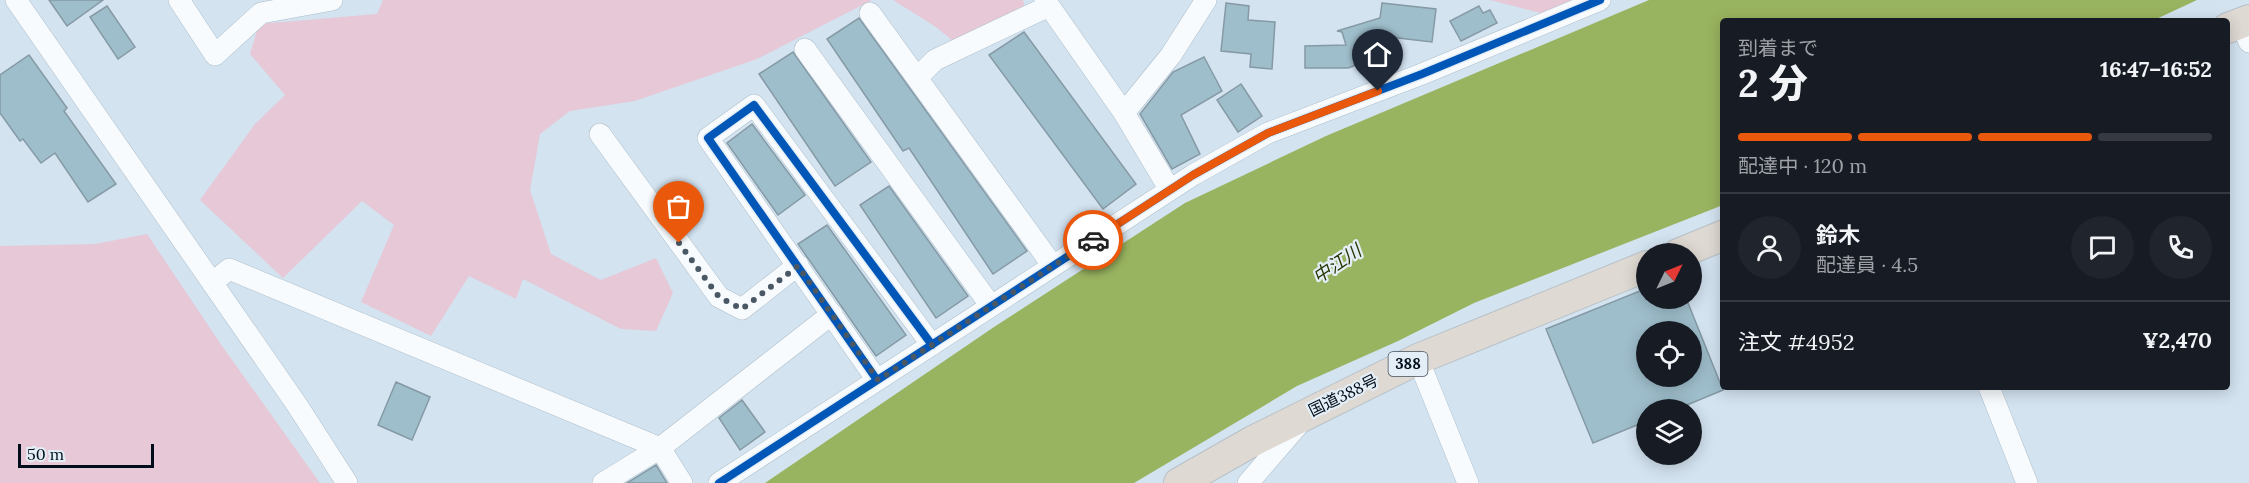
<!DOCTYPE html>
<html lang="ja">
<meta charset="utf-8">
<style>
:root{--surface:#171b24;--page:#20242c;--text:#f1f3f6;--muted:#9ea1a6;--line:#363941;--accent:#ea580c}
body{margin:0;font-family:Lora,"Noto Sans JP",serif;background:var(--page);color:var(--text);height:100vh;display:flex;flex-direction:column;font-size:22px;white-space:nowrap}
*{box-sizing:border-box;margin:0}
p{font-size:20px;color:var(--muted)}
.icon{flex:none;width:33px;height:33px;fill:none;stroke:currentColor;stroke-width:2;stroke-linecap:round;stroke-linejoin:round}
.map{position:relative;flex:1;overflow:hidden}
.drawer{position:absolute;left:1720px;top:18px;width:510px;height:372px;display:flex;flex-direction:column;background:var(--surface);border-radius:6px;box-shadow:0 3px 15px #0003}
.drawer>*{flex:none}
.needle{width:39px;rotate:47deg}
.fabs{position:absolute;left:1636px;top:243px;display:grid;gap:12px}
.fabs a{display:grid;place-items:center;width:66px;height:66px;border-radius:50%;background:var(--surface);box-shadow:0 3px 15px #0003;font-size:30px}
.scale{position:absolute;left:18px;bottom:15px;width:136px;box-sizing:border-box;padding-left:6px;border:3px solid #000d1b;border-top:0;font-size:16px;line-height:21px;white-space:nowrap;color:#000d1b;-webkit-text-stroke:4px #e4eef6;paint-order:stroke}
.pin{position:absolute;display:grid;place-items:center;width:51px;height:51px;color:#fff;margin:-62px -26px;border-radius:50% 50% 50% 0;rotate:-45deg;box-shadow:0 0 6px #0007}
.pin .icon{rotate:45deg}
.courier{position:absolute;display:grid;place-items:center;width:60px;height:60px;margin:-30px;border:4px solid #ea580c;border-radius:50%;background:#fff;color:#222;box-shadow:0 2px 8px #0007}
.headline em{font-style:normal;font-weight:800}
.headline div{display:flex;flex-direction:column-reverse}
.headline{display:flex;align-items:center;justify-content:space-between;height:102px;padding:0 18px}
h1{font-size:39px;font-weight:800;line-height:45px}
.bar{display:grid;grid-template-columns:repeat(4,1fr);gap:9px 6px;align-content:center;height:72px;padding:0 18px}
.bar i{height:8px;border-radius:4px;background:var(--line)}
.bar .on{background:var(--accent)}
.bar p{grid-column:span 4}
.line{display:flex;align-items:center;gap:15px;padding:0 18px;border-top:2px solid var(--line)}
.line div{flex:1}
.round{display:grid;place-items:center;flex:none;width:63px;height:63px;border-radius:32px;background:var(--page)}
.map>svg:first-child{display:block}
.green{fill:#e7c8d7}
.water{fill:#99b460}
.building{fill:#9fbecc;stroke:#859aa5;stroke-width:1.5;fill-rule:evenodd}
.lines{fill:none;stroke-linecap:round;stroke-linejoin:round}
.minor-casing{stroke:#aebfcc;stroke-width:22}
.highway-casing{stroke:#b7c0c7;stroke-width:32}
.minor{stroke:#f8fbfd;stroke-width:21}
.highway{stroke:#dfd9d3;stroke-width:30}
.cycleway-casing{stroke:#e4eef6;stroke-width:11}
.cycleway{stroke:#0057b8;stroke-width:8}
.done{stroke:#4a5866;stroke-width:6;stroke-dasharray:0 10.8}
.route{stroke:#ea580c;stroke-width:8}
.labels{text-anchor:middle;stroke-width:4.5;stroke-linejoin:round;paint-order:stroke}
.shield{fill:#e4eef6;stroke:#44505d;stroke-width:1.5}
.shield-label{font-size:15px;font-weight:bold;fill:#000d1b}
.street-label{font-size:16px;fill:#000d1b;stroke:#e4eef6}
.water-label{font-size:18px;font-style:italic;fill:#263301;stroke:#e4eef6}
</style>
<div class="map">
<svg width="2249" height="483" viewBox="0 0 2249 483">
<rect width="100%" height="100%" fill="#d3e3f0"/>
<path class="green" d="M383,0h489l-115,59 -122,42 -65,10 -30,23 -10,56 21,64 50,26 55,-22 17,35 -17,38 -35,-2 -98,-50 -7,20 -47,-23 -38,60 -70,-34 33,-77 -32,-24 -79,77 -83,-78 55,-76 30,-29 -35,-41 9,-30 118,-10z
M893,0h130l3,12 -68,33 -22,-18z
M1490,0h87l-33,14z
M147,234l73,109 100,140h-320v-237l95,-2z"/>
<path class="water" d="M1649,0h548l-45,21h-428l-1,184 -249,98 -76,38 -101,45 -163,97h-369l229,-156 191,-124 141,-67z"/>
<path class="building" d="M49,0h54l-36,26z
M1226,3l23,3 -1,14 27,2 -3,47 -22,-2 1,-13 -30,-3z
M1382,3l54,6 -4,33 -60,-7 7,22 -31,11h-43v-22l41,-1 -4,-13 -5,-1 43,-13z
M107,6l28,41 -17,12 -28,-42z
M1479,6l4,7 7,-3 7,13 -36,18 -11,-20z
M859,18l168,233 -34,23 -84,-126 -6,3 -76,-112z
M1024,32l112,152 -33,25 -114,-154z
M793,52l78,110 -36,24 -76,-112z
M29,55l38,53 -3,3 52,73 -28,18 -33,-49 -14,10 -18,-24 -3,2 -20,-28v-38z
M1204,57l18,34 -41,24 19,39 -28,15 -32,-55 33,-42z
M1241,84l21,32 -24,16 -21,-32z
M752,124l53,71 -27,20 -51,-72z
M889,186l79,110 -32,22 -76,-113z
M827,225l79,110 -30,21 -78,-112z
M1647,288v10h39l37,92 -48,20h-28v11l-54,22 -47,-114zM1647,332h45v44h-45z
M396,382l34,15 -18,43 -34,-15z
M742,400l23,32 -25,18 -21,-32z
M656,465l11,18h-40z"/>
<g class="lines">
<g class="minor-casing">
<path id="minor" d="M16,0l281,405 50,78
M179,0l36,55 46,-42 71,-13
M1045,0l79,113 46,77
M870,13l183,253
M2241,23l8,19
M805,49l186,257
M917,78l18,-18 114,-54
M1124,113l47,-58 35,-55
M600,134l119,163 23,12 56,-44
M212,283l17,-14 431,179 22,35
M1418,359l50,124
M877,380l-169,-242 46,-33 178,240
M1989,387l38,96
M603,483l57,-35 172,-134
M719,483l474,-308 75,-42 154,-59 178,-74
M1248,483l51,-59"/>
</g>
<g class="highway-casing">
<path id="highway" d="M2228,28l21,-8
M1678,254l46,-19
M1179,483l74,-42 165,-82 229,-93"/>
</g>
<use href="#minor" class="minor"/>
<use href="#highway" class="highway"/>
<g class="cycleway-casing">
<path id="cycleway" d="M877,380l-169,-242 46,-33 178,240
M719,483l474,-308 75,-42 154,-59 178,-74"/>
</g>
<use href="#cycleway" class="cycleway"/>
</g>
<g class="lines">
<path class="done" d="M679,243l40,54 23,12 56,-43 80,114 215,-140"/>
<path class="route" d="M1093,240l100,-65 75,-42 110,-42"/>
</g>
<g class="labels">
<rect class="shield" x="1388.5" y="352" width="39" height="24" rx="4.5"/>
<g class="shield-label">
<text x="1408" y="369">388</text>
</g>
<g class="street-label">
<text transform="translate(1343 395) rotate(-26)" y="6">国道388号</text>
</g>
<g class="water-label">
<text transform="translate(1337 264) rotate(-34)" y="6">中江川</text>
</g>
</g>
</svg>
<div class="fabs">
<a><svg class="needle" viewBox="-14 -14 28 28"><path d="M0-13l5 13h-10z" fill="#e53935"/><path d="M0 13l5-13h-10z" fill="#9ea1a6"/></svg></a>
<a><svg class="icon" aria-label="locate" viewBox="0 0 24 24"><circle cx="12" cy="12" r="6"/><path d="M12 2v4M12 18v4M2 12h4M18 12h4"/></svg></a>
<a><svg class="icon" aria-label="layers" viewBox="0 0 24 24"><path d="M12 4l9 5-9 5-9-5zM3 14l9 5 9-5"/></svg></a>
</div>
<div class="scale">50 m</div>
<div class="pin" style="left:679px;top:243px;background:#ea580c"><svg class="icon" aria-label="bag" viewBox="0 0 24 24"><path d="M5 8h14l-1 12H6zM9 8a3 3 0 0 1 6 0"/></svg></div>
<div class="pin" style="left:1378px;top:91px;background:#1f2937"><svg class="icon" aria-label="home" viewBox="0 0 24 24"><path d="M3 11l9-7 9 7M6 9v11h12V9"/></svg></div>
<div class="courier" style="left:1093px;top:240px"><svg class="icon" aria-label="car" viewBox="0 0 24 24"><path d="M5 17H2v-5l4-1 3-4h7l3 4 3 1v5h-3M9 17h6M6 11h13"/><circle cx="7" cy="17" r="2"/><circle cx="17" cy="17" r="2"/></svg></div>
<section class="drawer">
<div class="headline"><div><h1>2 分</h1><p>到着まで</p></div><em>16:47–16:52</em></div>
<div class="bar"><i class="on"></i><i class="on"></i><i class="on"></i><i></i><p>配達中 · 120 m</p></div>
<div class="line" style="height:108px"><a class="round"><svg class="icon" aria-label="person" viewBox="0 0 24 24"><circle cx="12" cy="8" r="4"/><path d="M4 21q1-7 8-7t8 7"/></svg></a><div><b>鈴木</b><p>配達員 · 4.5</p></div><a class="round"><svg class="icon" aria-label="chat" viewBox="0 0 24 24"><path d="M4 5h16v11H9l-5 4z"/></svg></a><a class="round"><svg class="icon" aria-label="phone" viewBox="0 0 24 24"><path d="M5 4h4l2 5-3 2q2 4 5 5l2-3 5 2v4C11 20 4 13 5 4z"/></svg></a></div>
<div class="line" style="height:78px"><div>注文 #4952</div><b>¥2,470</b></div>
</section>
</div>
